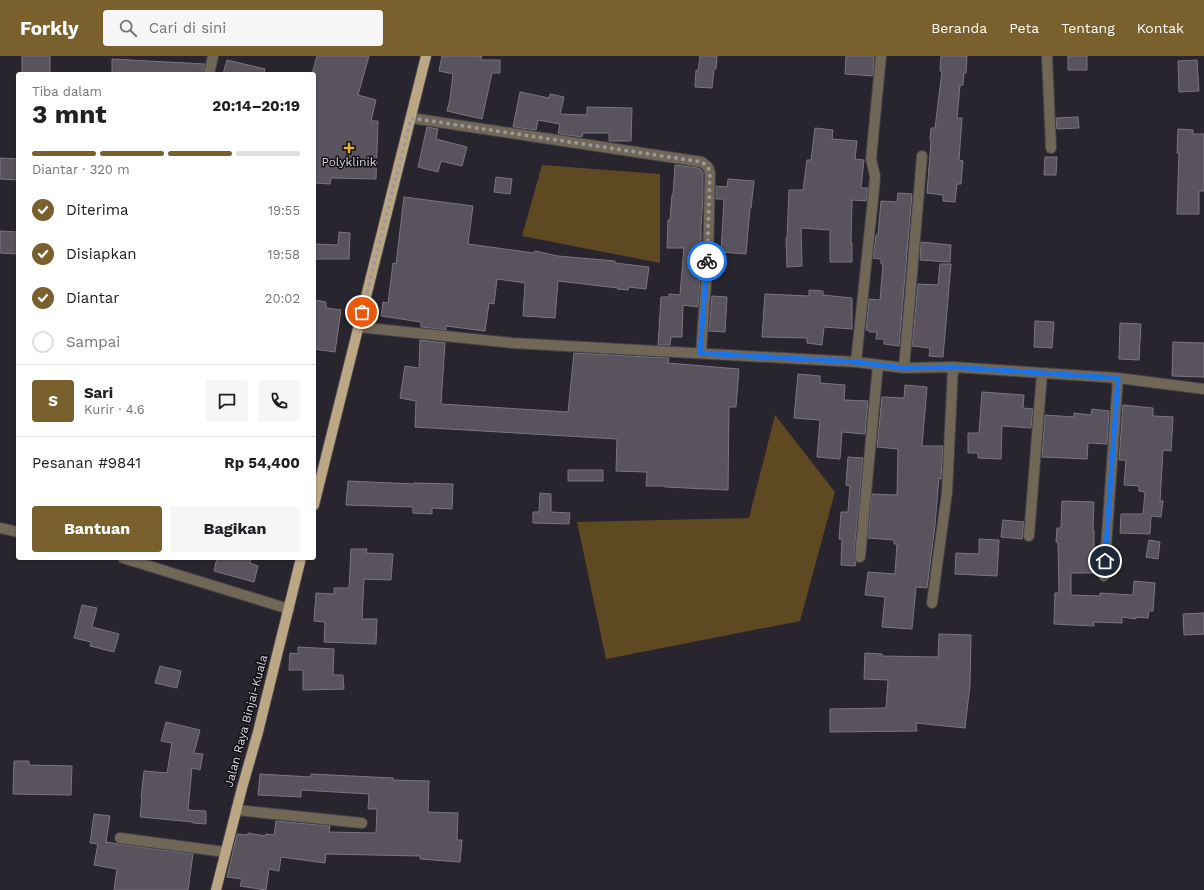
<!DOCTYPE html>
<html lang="id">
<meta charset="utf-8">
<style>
:root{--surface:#fff;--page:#f6f6f6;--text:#202124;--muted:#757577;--line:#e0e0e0;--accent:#79602c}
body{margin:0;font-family:"Work Sans",sans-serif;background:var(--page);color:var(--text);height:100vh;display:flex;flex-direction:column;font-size:15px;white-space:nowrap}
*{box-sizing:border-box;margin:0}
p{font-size:13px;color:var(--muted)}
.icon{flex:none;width:22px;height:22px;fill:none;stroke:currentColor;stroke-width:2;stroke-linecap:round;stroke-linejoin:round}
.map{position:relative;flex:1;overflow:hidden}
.side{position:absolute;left:16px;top:16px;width:300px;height:488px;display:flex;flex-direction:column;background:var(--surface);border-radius:4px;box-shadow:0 1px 3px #0004}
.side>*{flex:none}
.pin{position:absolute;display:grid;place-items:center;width:34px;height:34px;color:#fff;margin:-17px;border:2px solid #fff;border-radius:50%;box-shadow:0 1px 4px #0007}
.courier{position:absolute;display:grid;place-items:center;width:40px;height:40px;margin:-20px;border:3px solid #1a73e8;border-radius:50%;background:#fff;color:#222;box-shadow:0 1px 5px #0007}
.overview em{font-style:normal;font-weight:700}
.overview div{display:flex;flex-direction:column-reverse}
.overview{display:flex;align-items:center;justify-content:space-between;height:68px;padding:0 16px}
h1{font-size:26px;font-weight:700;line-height:30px}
.bar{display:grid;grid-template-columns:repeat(4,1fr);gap:6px 4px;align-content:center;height:48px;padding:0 16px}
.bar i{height:5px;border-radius:3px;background:var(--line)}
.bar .selected{background:var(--accent)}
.bar p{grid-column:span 4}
.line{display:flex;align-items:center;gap:10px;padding:0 16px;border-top:1px solid var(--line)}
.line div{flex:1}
.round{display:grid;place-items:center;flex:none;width:42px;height:42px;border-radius:4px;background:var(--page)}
ol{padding:0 16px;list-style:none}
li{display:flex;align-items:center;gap:12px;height:44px}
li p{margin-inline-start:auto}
li .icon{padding:4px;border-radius:50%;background:var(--accent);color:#fff;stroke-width:4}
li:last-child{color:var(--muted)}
li i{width:22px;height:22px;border:2px solid var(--line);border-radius:50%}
.action{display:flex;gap:8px;margin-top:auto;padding:8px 16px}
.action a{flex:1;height:46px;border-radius:4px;background:var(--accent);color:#fff;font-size:16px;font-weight:700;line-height:46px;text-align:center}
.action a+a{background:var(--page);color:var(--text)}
header{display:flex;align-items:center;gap:24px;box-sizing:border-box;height:56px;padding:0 20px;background:var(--accent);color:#fff}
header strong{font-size:19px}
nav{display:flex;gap:22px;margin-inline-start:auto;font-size:14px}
.search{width:280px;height:36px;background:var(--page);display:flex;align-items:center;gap:10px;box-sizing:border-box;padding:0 14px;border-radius:4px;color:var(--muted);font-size:15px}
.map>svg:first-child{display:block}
.forest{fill:#5e4922}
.building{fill:#58535d;stroke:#7a7580}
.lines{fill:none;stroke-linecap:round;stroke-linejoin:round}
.minor-casing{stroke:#45414a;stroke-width:12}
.major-casing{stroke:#45414a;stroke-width:12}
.minor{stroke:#716757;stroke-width:10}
.major{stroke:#bca785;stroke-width:10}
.done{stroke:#9a979e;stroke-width:4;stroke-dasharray:0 7.2}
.route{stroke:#1a73e8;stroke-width:5}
.poi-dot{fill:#e6ac36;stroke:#110f13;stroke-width:1.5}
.labels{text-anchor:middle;stroke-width:3;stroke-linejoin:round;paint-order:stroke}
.poi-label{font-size:12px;fill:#d7d5db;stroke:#110f13}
.street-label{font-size:12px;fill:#d7d5db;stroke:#110f13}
</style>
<header>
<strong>Forkly</strong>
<div class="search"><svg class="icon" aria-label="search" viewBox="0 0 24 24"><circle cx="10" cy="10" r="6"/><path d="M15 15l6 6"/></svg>Cari di sini</div>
<nav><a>Beranda</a><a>Peta</a><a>Tentang</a><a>Kontak</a></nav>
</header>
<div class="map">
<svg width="1204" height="834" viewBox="0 0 1204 834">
<rect width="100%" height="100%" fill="#29252e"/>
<path class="forest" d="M542,109l118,9v89l-138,-27z
M775,359l60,77 -35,129 -194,38 -29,-137 172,-4z"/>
<path class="building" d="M22,0h28v18h-28z
M317,0h52l-11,39 18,5 -5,21h7l-2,58 -45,-1 -1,6 -16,-1v-109h-2z
M442,0h40l-2,4h20v13h-8l-10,46 -35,-8 3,-12 3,-25 -14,-3z
M700,0h17l-1,13h-2l-2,19 -17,-1 1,-17 2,1z
M846,0h28l-1,20 -28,-2z
M941,0h26l-1,17h-2l-1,12h-3l-3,33h5l-3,42 4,1 -2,23h-4l-2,18 -12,-1v-6l-16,-2 4,-52 -1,-1 1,-12h4l7,-57h-2z
M1068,0h19v14h-19z
M112,3l93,5 -2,10h-91z
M227,4l38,9 -1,5h-41z
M1197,4l2,31 -20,1 -1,-31z
M520,36l29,6 1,-4 14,3 -4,17 27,1v-8l45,1 -1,33h-22v-8h-26l-1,4 -22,-3 -2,-1 2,-9 -22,-4 -2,10 -23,-3z
M1078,61l1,11 -22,1 -1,-11z
M427,71l11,2 -2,10 31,8 -5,19 -21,-5 -3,11 -20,-5z
M815,72l18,2 -1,9 25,2 -2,18 9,1 -3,28h7l-2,13 -14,-1 -1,43h1v19h-22v-32l-29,-2 1,38 -15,1 -1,-29h1l2,-48h14l4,-30h4z
M1178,73l15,1v4h11v57h-5v23h-22l2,-61h-2z
M1045,101h12l-1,18h-12z
M0,102l18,1v21l-18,-1z
M675,109l24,3 4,4v25l-2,30v41l-3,39 -15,-2 -1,32h-11l-1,8h-12l3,-48h8v-3l11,1 4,-47h-17l1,-28h2l2,-25h1z
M496,121l16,2 -2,15 -16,-2z
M728,123l26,2 -3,27h-1l-4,46 -25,-2 3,-53h-8v-13l11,1z
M898,137l14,1 -13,152 -15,-2v-5h-8l1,-7h-8v-2h-3l3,-31 11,1 3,-36h-2v-5l-8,-1 3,-23h2l3,-34 16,1z
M404,141l69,9 -5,38 66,9 1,-2 23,5 57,5v2l34,4 -3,22 -17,-2 -1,3 -11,-1 1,-1 -60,-7 -3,37 -32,-2 2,-33 -28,-4 -3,25 -5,-1 -4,28 -39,-5v4l-25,-3v-5l-40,-6 2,-14 5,1 5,-40 3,1z
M0,175l18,1v22l-18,-1z
M339,176l11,1 -1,26h-35v-15l24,1z
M921,186l30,3 -1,17 -30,-2z
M940,208h11l-8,93 -14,-1 1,-8 -18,-2 6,-62 20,1z
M809,234l14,1v4l29,3v31l-28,-2 -2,18 -15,-2v-5l-45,-1 3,-43 44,2z
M712,240l15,1 -2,35 -16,-1z
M314,244l12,2v6l15,2 -6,42 -21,-3z
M1035,265l19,1 -2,26 -18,-1z
M1120,267l21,1 -2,36 -20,-1z
M420,284l25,3 -4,61 127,8 6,-59 95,5 -1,5 71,6 -3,38h-7l-1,83 -63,-3v-1h-19l1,-14 -31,-1 1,-32 -202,-12 1,-26 -16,-3 5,-32 14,2z
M1173,286l31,1v34l-32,-1z
M798,318l22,2v7l25,2 -1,15 24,1 -3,33 -23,-2 -2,27 -23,-2 3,-37 -26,-2z
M905,329l22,2 -5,59h21l-2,33 -2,-1 -4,47 -8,63 -11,-1 -4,42 -30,-2 3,-30 -20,-2 3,-23 27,2 2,-30h-3v-4l-26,-2 4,-44 25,1 1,-46 -21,-2 5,-50 22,1z
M982,336l42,3 -1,13 10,1 -2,19 -29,-2 -1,33 -23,-1v-5h-10v-20h11z
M1123,349l30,3v8l20,1 -2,34 -8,-1 -3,51h3l-2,16 -10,-1 -1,18 -30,-1 1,-19h22l2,-22 -6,-1v-5l-15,-1 2,-25h-7z
M1092,353l17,2 -2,33 -19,-1 -1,16 -45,-2 3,-42 29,2v-4l17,2z
M848,401l15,1 -9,98 2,6 -1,4 -14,-1 1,-26h-3l2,-27h7l2,-26 -4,-1z
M568,414h35v11h-35z
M348,425l66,3v-1l39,1 -1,25 -20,-1v6l-19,-1v-6l-67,-2z
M540,437l11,1v18l19,1 -1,11 -36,-1v-11h6z
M1062,445l32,1 -1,28h1v43h-23v22l29,1v-3l33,2 1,-14 21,2 -2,28h-4l-1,7 -12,-1v2l-14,-2v6l-28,-1v4l-40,-2 1,-31h4l-1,-50 -2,-1 1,-14h4z
M1003,464l21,2 -2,17 -21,-2z
M979,483l20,1 -2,36 -42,-2 1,-21 23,1z
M1149,484l11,2 -2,17 -12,-2z
M351,493h16l-1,4 27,1 -2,26 -27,-1 -2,40h15l-1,25 -52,-2 1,-20 -11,-1 2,-28 18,1v-6h15z
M217,502h34l-1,5 8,3 -4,16 -40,-11z
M82,549l15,3 -5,19 27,7 -5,18 -24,-6 1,-4 -17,-4z
M1204,557v21l-20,1 -1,-21z
M939,578l32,1 -1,50 -5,43 -49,-5 1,8 -87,1v-23l56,-1 2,-28 -24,-1 1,-26 17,1v2l56,1z
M298,591l36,2 -1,26h10l1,14 -41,1v-20h-14l1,-17 8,1z
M160,610l21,5 -4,17 -22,-5z
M166,666l34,8 -6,23 9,1 -3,16 -8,-2 -4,42 18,1v13l-13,-1v-1l-53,-5 2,-19h-1l3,-27 23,2 5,-30 -11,-2z
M14,705h15v4l43,1 -1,29 -58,-1z
M260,718l51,3v-3l82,4v2l36,1 -1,31 30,1 -1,27h5l-2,22 -40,-3v-3l-94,-2 -1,9 -44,-6 -2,14 -10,-2 -3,21 -26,-4 2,-7 -15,-2 10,-43 11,1v-2l17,3 1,-2 8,1 2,-14 54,5 -1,6 47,1 1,-24h-9l1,-15 -68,-4v7l-43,-2z
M94,758l16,2 -4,26 13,2 74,10 -5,36h-74l3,-21 -23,-4 4,-21 -8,-1z"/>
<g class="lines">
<g class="minor-casing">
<path id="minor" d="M1047,0l4,92
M209,18l4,-18
M411,62l291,44 6,5 2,6 -2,83 -7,97
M358,271l154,16 344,19 48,6 49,-1 165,11 86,11
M856,306l18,-173 1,-13 -4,-17 10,-103
M904,312l18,-212
M0,472l18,4
M1029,480l13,-163
M860,501l18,-192
M123,502l166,51
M1104,520l14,-198
M932,547l15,-111 6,-125
M236,754l126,13
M120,782l105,14"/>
</g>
<g class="major-casing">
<path id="major" d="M314,449l112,-449
M216,834l26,-102 16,-56 43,-174"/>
</g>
<use href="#minor" class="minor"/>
<use href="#major" class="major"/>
</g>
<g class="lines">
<path class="done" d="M362,256l49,-194 291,44 6,5 2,6 -3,88"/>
<path class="route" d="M707,205l-7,92 156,9 48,6 49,-1 165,11 -13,183"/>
</g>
<path class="poi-dot" d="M347 86h4v4h4v4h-4v4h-4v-4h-4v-4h4z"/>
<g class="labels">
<g class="poi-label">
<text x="349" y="110">Polyklinik</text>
</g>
<g class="street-label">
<text transform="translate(246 665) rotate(-75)" y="4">Jalan Raya Binjai-Kuala</text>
</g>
</g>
</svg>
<div class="pin" style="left:362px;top:256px;background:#ea580c"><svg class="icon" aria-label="bag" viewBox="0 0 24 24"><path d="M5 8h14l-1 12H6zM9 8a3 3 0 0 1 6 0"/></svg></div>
<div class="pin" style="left:1105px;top:505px;background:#1f2937"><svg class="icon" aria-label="home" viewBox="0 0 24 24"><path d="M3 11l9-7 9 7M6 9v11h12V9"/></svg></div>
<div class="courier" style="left:707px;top:205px"><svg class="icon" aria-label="bike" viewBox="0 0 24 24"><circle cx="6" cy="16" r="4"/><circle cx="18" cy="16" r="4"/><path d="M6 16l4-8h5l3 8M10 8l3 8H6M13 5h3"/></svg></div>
<section class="side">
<div class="overview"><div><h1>3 mnt</h1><p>Tiba dalam</p></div><em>20:14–20:19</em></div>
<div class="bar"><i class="selected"></i><i class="selected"></i><i class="selected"></i><i></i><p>Diantar · 320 m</p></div>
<ol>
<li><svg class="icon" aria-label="check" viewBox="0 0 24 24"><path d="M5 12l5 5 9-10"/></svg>Diterima<p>19:55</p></li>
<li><svg class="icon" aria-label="check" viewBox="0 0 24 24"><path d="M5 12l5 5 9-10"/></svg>Disiapkan<p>19:58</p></li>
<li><svg class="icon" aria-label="check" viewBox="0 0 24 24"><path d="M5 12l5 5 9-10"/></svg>Diantar<p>20:02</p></li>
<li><i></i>Sampai</li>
</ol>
<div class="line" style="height:72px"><b class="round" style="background:var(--accent);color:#fff">S</b><div><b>Sari</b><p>Kurir · 4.6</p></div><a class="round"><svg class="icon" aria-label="chat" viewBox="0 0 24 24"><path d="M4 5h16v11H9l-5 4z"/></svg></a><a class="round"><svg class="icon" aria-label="phone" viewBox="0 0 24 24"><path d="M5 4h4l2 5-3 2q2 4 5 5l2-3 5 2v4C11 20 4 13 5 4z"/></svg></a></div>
<div class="line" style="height:52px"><div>Pesanan #9841</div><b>Rp 54,400</b></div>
<div class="action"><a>Bantuan</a><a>Bagikan</a></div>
</section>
</div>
